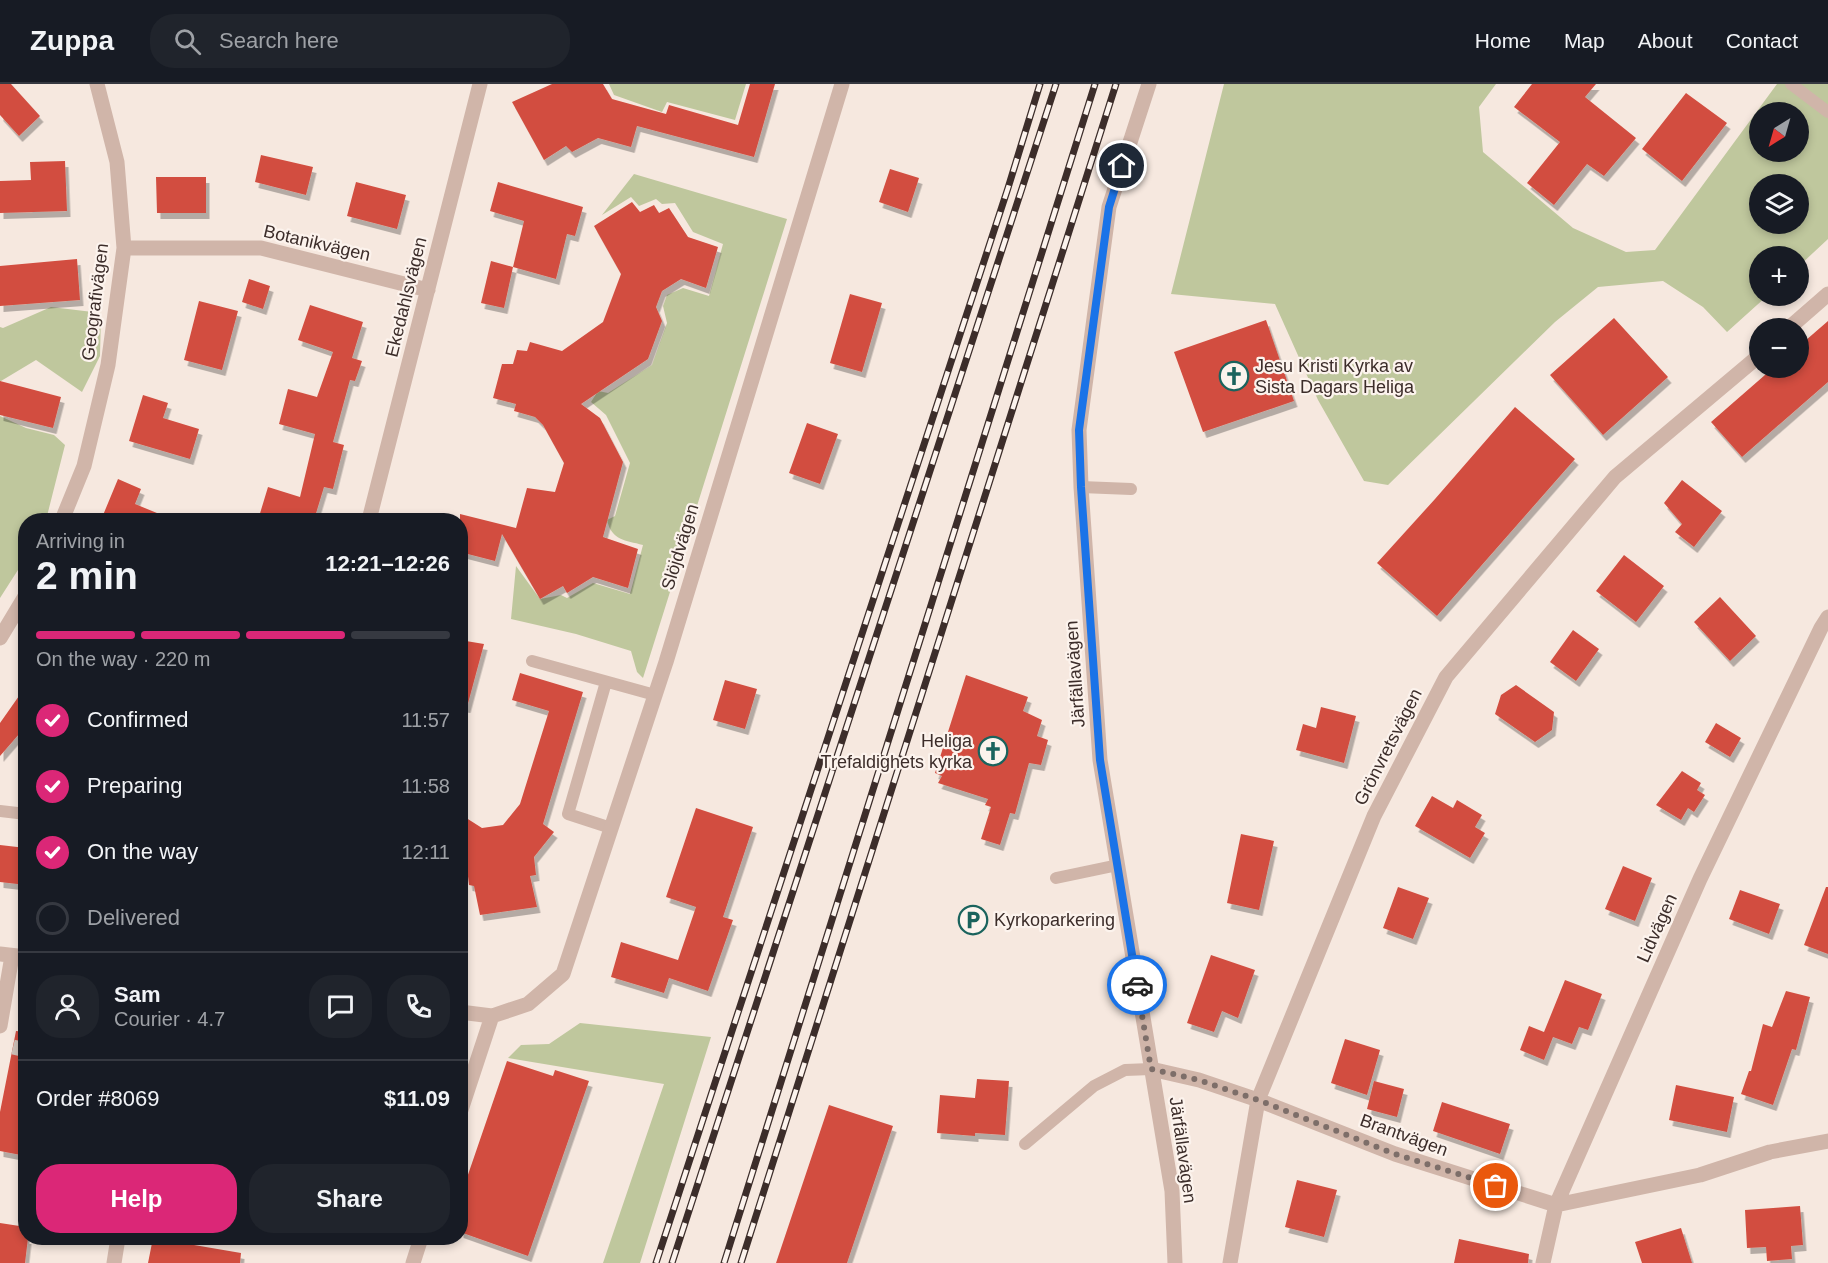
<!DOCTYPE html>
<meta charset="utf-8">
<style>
:root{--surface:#171b24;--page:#20242c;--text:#f1f3f6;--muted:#9ea1a6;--line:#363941;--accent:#db2777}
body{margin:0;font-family:Helvetica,sans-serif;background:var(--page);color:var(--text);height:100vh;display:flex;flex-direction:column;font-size:22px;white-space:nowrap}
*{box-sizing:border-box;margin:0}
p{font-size:20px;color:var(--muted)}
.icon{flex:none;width:33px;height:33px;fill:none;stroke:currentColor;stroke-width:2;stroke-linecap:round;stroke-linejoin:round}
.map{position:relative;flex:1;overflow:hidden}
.side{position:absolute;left:18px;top:429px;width:450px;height:732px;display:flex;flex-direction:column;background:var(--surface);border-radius:24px;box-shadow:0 3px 9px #0003}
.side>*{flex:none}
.needle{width:39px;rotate:217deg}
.fabs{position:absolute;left:1749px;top:18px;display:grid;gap:12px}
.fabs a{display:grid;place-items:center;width:60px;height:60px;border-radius:50%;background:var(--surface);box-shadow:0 3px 9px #0003;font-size:30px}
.pin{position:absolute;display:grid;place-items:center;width:51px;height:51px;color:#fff;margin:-26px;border:3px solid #fff;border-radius:50%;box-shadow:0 2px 6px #0007}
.courier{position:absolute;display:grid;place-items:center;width:60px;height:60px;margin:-30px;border:4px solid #1a73e8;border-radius:50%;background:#fff;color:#222;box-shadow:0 2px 8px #0007}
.headline em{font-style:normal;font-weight:800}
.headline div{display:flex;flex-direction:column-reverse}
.headline{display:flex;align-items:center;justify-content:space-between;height:102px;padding:0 18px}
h1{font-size:39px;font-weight:800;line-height:45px}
.bar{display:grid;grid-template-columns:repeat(4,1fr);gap:9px 6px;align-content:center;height:72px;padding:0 18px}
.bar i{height:8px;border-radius:4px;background:var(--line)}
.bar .active{background:var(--accent)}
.bar p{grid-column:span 4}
.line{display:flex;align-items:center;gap:15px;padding:0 18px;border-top:2px solid var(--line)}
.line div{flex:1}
.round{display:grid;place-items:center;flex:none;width:63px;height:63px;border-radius:24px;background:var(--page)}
ol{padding:0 18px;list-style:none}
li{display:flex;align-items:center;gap:18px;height:66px}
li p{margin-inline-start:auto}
li .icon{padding:6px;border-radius:50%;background:var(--accent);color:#fff;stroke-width:4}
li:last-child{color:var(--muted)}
li i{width:33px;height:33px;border:3px solid var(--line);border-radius:50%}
.action{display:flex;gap:12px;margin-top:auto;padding:12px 18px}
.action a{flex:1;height:69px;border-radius:24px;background:var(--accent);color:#fff;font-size:24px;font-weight:800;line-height:69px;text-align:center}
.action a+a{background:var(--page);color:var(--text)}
header{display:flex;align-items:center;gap:36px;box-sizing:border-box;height:84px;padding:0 30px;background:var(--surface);border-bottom:2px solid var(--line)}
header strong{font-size:28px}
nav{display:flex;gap:33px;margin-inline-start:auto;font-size:21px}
.search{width:420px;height:54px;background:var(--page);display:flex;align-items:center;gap:15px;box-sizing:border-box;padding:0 21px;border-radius:24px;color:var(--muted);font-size:22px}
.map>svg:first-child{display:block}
.green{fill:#bfc79d;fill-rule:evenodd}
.building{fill:#d24e40;filter:url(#shadow)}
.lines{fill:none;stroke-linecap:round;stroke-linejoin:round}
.pedestrian-tunnel{stroke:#d1c3bb;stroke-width:15;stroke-dasharray:15 8;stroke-linecap:butt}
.service{stroke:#d0b5a9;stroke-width:12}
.minor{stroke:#d0b5a9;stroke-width:15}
.tertiary{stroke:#d0b5a9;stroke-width:15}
.rail-casing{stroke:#3c2d2a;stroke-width:7}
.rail{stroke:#fcf3ed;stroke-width:4.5;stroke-dasharray:14;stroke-linecap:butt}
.done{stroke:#7d6e69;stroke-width:6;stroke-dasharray:0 10.8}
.route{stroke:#1a73e8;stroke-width:8}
.labels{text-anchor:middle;stroke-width:4.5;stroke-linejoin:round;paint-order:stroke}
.street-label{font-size:18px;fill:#3c2d2a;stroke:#fcf3ed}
.poi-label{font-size:18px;fill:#3c2d2a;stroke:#fcf3ed;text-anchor:start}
</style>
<header>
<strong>Zuppa</strong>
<div class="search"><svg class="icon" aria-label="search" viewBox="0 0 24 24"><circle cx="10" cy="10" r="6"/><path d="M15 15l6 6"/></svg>Search here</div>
<nav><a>Home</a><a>Map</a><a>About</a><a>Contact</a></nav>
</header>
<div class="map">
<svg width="1828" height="1179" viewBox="0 0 1828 1179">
<defs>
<filter id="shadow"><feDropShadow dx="3.5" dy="6" stdDeviation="0" flood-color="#0004"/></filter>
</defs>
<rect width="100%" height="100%" fill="#f6e8df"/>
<path class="green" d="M609,0h137l-11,36 -68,-18 -5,10 -48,-17z
M1224,0h272l-17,23 4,45 90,76 53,24 29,-2 122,-166h51v155l-29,27 -1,-10h-38v40h7l-40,36 -24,-25 -40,-26 -65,6 -43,35 -167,163 -24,-4 -46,-81 -43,-96 -104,-10zM1760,28h38v40h-38zM1760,100h38v40h-38z
M634,90l153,45 -144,459 -6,-6 -6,-21 -55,-17 -65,-15 5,-53 24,33 21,-4 6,3 26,-15 37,11 13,-49c-18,-5 -31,-4 -36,-25l8,-4 15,-53 -24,-48 -15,-13 7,-11 10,2 44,-28 15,-42 -4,-17 4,-11 16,-7 26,8 14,-52 -30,-12 -18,-29 -13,1 -6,-5 -17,7 -8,-9 -29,18z
M51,223l50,6 -1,43 -18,36 -46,-32 -35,21 -1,5v-59l3,1z
M0,332l26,12 28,7 11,10 -19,75h-20l-1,39 -25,39z
M580,939l131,14 -71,226h-37l61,-179 -156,-26 13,-13 28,-1z"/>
<path class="building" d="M0,0h11l29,32 -21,20 -19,-21z
M552,0h51l9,15 54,15 3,-9 69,20 12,-41h25l-21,73 -117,-31 -6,21 -33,-9 -26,14 -6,-6 -22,14 -32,-58z
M1532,0h64l-11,13 51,41 -32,38 -17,-12 -33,41 -27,-22 33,-41 -46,-35z
M1686,9l41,30 -45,58 -40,-32z
M261,71l52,12 -7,28 -51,-13z
M65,77l2,50 -67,2v-32l31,-1 -1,-18z
M890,85l29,9 -11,34 -29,-10z
M156,93h50v36h-49z
M356,98l50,13 -9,34 -50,-13z
M498,98l85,25 -8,29 -8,-2 -11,45 -43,-12 11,-46 -34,-10z
M632,118l8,10 14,-7 5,8 10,-5 19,29 30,10 -12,41 -25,-9 -19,12 -6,16 6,14 -14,38 -67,45 19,14 23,44 -20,75 35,12 -10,39 -35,-11 -26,16 -4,-7 -23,13 -38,-65 -7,27 -35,-9v-38l56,14 11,-40 28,4 9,-29 -21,-38 -8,-8 -21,-6 2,-7 -23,-6 9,-34h11l4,-14 10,1 3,-9 32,9 41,-29 18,-48 -27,-48z
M77,175l3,41 -80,6v-40z
M491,177l22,6 -9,41 -23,-5z
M249,195l21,7 -7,23 -21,-7z
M850,210l32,9 -20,69 -32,-9z
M199,217l39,10 -16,59 -38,-10z
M310,221l53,17 -11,36 10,3 -7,20 -5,-1 -17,62 11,3 -11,44 -9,-2 -10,33h-56l10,-33 32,10 15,-63 -36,-10 9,-35 29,8 16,-45 -35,-12z
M1614,234l54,59 -65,58 -53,-60z
M1266,236l28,81 -91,31 -29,-80z
M1828,237v61l-86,75 -31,-35 62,-54h25v-21z
M0,297l61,16 -8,31 -53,-13z
M143,311l25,8 -5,15 36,11 -9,30 -61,-18z
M1515,323l60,52 -138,157 -60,-53 58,-64z
M807,339l31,11 -18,50 -31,-11z
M118,395l23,10 -6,15 39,16h-73z
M1682,396l40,31 -28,36 -19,-15 7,-8 -18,-21z
M1624,471l40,31 -28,36 -40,-31z
M1720,513l36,39 -26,25 -36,-39z
M1573,546l26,19 -23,32 -26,-19z
M460,556l24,4 -17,63 -7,-1z
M520,589l63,19 -40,132 11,8 -20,25 2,18 -6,1 7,31 -57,8 -6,-29 -5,-1 -2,-17 -7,-4v-50l22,14 21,-3 17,-21 29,-93 -37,-11z
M966,591l62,22 -5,14 19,9 -5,16 11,4 -7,25 -12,-2 -14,51 -5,-1 -10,32 -19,-6 10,-32 -6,-2 3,-6 -50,-16 4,-7 -7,-3z
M725,596l32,9 -12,40 -32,-9z
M1516,601l38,27 -2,18 -17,12 -40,-28 6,-19z
M26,602v40l-26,30v-33z
M1321,623l35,9 -12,47 -48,-13 7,-26 13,4z
M1716,639l25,15 -11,19 -25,-15z
M1682,687l19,12 -4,7 8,5 -11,17 -6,-4 -7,12 -25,-15z
M1432,712l21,12 4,-8 25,15 -7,12 10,6 -15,25 -55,-32z
M696,724l57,19 -30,90 10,3 -25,71 -39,-13 -5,15 -53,-16 10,-35 57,18 18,-53 -30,-10z
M1241,750l33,7 -15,69 -32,-7z
M0,761l26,3v37l-26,-3z
M1623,782l29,12 -17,43 -30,-12z
M1398,803l31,11 -16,41 -30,-11z
M1826,803h2v67l-24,-9z
M1740,806l40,14 -11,30 -40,-15z
M1211,871l44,15 -17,48 -16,-7 -8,21 -27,-9z
M1565,896l37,14 -14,36 -9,-3 -7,17 -19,-7 -9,23 -24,-10 9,-24 15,6z
M1786,907l24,6 -14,53 -4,-1 -19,56 -32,-11 8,-23h2l12,-47 9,3z
M16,947l10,1v124l-26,-5v-39z
M1345,955l35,11 -13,45 -36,-12z
M507,977l46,15 2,-6 34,11 -61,175 -68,-24v-34z
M977,995l32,2 -4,54 -30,-2v3l-38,-3 3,-38 35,3z
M1374,997l30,8 -7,28 -30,-8z
M1676,1001l58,12 -7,35 -58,-12z
M1442,1018l68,22 -10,30 -67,-23z
M829,1021l64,21 -46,137h-71z
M1297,1096l40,10 -13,47 -39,-10z
M1800,1122l3,39 -12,1 1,13 -25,2 -1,-14 -19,1 -2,-38z
M0,1139l26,4v11h2l-3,25h-25z
M1681,1144l11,35h-50l-7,-21z
M153,1154l88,15 -1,10h-92z
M1459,1155l70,15 -1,9h-74z"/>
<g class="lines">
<path class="pedestrian-tunnel" d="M13,963l13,3"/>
<path class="service" d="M1791,0l37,28
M1081,403l50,2
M532,577l123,34
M606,598l-38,132 43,14
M0,727l26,3
M1056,794l62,-13
M1025,1060l69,-58 31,-16 26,-1"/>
<path class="minor" d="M124,164h137l167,42
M1789,244l39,-34
M62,436l22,-54 24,-101 16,-117 -7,-86 -20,-78
M369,436l111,-436
M0,554l26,-43
M0,870l26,3
M460,928l32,4 36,-12 35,-30 103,-312 176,-578
M0,942l12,-70
M1151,985l48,11 59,20 137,54 161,51 144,-30 70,-23 58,-11
M460,1029l32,-97
M114,1179l4,-25
M413,1179l8,-25
M1230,1179l28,-163 116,-284 72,-139 169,-200 145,-122
M1543,1179l13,-58 144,-326 121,-251 7,-11"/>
<path class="tertiary" d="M1149,0l-40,123 -30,223 2,57 19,273 72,431 3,72"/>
<g class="rail-casing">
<path id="rail" d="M656,1179l352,-1075 32,-104
M672,1179l384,-1179
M724,1179l371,-1179
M741,1179l375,-1179"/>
</g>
<use href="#rail" class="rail"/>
</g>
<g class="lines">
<path class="done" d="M1137,901l14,84 48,11 20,7 39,13 137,54 101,32"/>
<path class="route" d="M1122,82l-13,41 -30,223 2,57 19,273 37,225"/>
</g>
<defs>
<g id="church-ring" transform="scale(1.5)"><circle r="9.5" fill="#fcf3ed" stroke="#1a635d" stroke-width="1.5"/><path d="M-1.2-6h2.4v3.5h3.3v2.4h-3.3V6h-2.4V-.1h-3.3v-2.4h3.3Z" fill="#1a635d"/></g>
<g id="parking-ring" transform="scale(1.5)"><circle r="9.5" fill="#fcf3ed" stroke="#1a635d" stroke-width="1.5"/><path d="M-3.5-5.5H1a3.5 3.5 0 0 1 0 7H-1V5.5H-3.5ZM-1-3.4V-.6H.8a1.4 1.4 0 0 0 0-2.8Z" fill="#1a635d"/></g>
</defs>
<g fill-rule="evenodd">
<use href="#church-ring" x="1234" y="292"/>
<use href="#church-ring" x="993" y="667"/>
<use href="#parking-ring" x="973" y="836"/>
</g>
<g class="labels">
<g class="street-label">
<text transform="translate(317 159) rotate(13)" y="6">Botanikvägen</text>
<text transform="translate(406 213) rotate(-76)" y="6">Ekedahlsvägen</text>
<text transform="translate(95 218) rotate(-83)" y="6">Geografivägen</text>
<text transform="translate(680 463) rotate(-73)" y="6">Slöjdvägen</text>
<text transform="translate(1075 590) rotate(-94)" y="6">Järfällavägen</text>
<text transform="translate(1388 663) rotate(-63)" y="6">Grönvretsvägen</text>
<text transform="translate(1657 844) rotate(-66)" y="6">Lidvägen</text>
<text transform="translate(1404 1051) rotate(20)" y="6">Brantvägen</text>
<text transform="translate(1183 1066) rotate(82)" y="6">Järfällavägen</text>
</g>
<g class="poi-label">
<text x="1255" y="288">Jesu Kristi Kyrka av<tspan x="1255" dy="21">Sista Dagars Heliga</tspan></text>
<text x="972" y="663" text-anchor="end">Heliga<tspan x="972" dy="21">Trefaldighets kyrka</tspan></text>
<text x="994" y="842">Kyrkoparkering</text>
</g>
</g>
</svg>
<div class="fabs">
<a><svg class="needle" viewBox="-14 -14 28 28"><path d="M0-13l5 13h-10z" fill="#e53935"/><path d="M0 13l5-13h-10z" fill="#9ea1a6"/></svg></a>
<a><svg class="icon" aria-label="layers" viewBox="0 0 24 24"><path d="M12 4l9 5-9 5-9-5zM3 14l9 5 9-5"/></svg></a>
<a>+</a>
<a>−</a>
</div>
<div class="pin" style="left:1496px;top:1102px;background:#ea580c"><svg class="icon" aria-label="bag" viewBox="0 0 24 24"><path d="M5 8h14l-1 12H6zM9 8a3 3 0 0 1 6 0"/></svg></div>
<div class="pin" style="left:1122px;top:82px;background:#1f2937"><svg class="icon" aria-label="home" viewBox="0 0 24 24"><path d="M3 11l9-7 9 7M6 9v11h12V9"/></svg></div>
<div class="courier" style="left:1137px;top:901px"><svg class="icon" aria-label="car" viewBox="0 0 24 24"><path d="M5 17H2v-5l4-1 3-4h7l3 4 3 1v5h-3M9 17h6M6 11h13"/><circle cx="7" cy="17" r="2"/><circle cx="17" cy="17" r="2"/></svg></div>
<section class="side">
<div class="headline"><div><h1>2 min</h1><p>Arriving in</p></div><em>12:21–12:26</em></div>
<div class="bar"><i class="active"></i><i class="active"></i><i class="active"></i><i></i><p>On the way · 220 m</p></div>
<ol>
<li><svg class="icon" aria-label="check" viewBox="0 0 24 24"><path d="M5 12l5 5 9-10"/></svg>Confirmed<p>11:57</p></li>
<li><svg class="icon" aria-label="check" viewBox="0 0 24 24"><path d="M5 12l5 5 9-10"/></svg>Preparing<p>11:58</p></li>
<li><svg class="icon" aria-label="check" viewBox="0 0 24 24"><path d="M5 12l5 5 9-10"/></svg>On the way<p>12:11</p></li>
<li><i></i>Delivered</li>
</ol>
<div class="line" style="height:108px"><a class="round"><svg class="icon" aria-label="person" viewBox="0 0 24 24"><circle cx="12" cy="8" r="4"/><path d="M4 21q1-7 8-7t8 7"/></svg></a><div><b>Sam</b><p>Courier · 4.7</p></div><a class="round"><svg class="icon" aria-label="chat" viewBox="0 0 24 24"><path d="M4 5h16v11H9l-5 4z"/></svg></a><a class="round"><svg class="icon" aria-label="phone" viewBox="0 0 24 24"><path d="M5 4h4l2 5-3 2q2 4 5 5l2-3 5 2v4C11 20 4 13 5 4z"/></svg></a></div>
<div class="line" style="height:78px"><div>Order #8069</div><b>$11.09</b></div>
<div class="action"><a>Help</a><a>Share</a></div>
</section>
</div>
